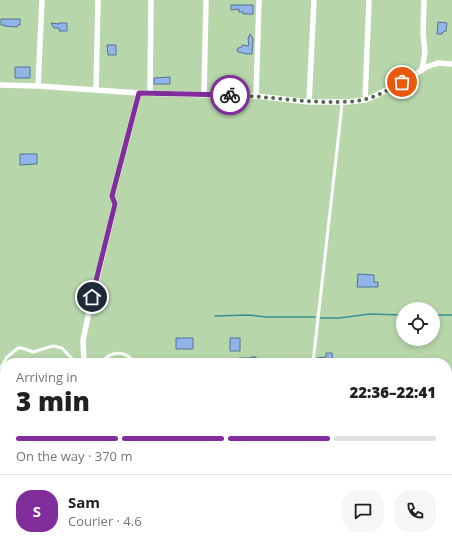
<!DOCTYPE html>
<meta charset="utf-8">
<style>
:root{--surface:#fff;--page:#f6f6f6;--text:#202124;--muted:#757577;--line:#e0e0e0;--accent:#812d9b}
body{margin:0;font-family:"Open Sans",sans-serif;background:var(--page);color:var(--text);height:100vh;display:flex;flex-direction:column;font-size:15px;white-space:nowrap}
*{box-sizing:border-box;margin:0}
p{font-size:13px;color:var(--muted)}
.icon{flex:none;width:22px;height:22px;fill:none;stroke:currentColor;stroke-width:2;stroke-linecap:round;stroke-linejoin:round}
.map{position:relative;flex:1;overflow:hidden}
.details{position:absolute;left:0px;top:358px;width:452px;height:196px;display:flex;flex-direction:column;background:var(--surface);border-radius:16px 16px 0 0;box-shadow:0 2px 6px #0003}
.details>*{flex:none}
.tools{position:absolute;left:396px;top:302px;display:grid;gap:8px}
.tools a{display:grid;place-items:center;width:44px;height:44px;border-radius:50%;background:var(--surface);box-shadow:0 2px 6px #0003;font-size:20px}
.pin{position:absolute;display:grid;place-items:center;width:34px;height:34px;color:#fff;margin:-17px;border:2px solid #fff;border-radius:50%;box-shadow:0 1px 4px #0007}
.courier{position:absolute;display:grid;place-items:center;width:40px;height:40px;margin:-20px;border:3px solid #812d9b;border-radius:50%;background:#fff;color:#222;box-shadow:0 1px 5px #0007}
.head em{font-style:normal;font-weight:800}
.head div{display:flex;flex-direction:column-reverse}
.head{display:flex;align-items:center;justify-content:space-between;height:68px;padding:0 16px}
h1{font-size:26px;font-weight:800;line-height:30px}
.bar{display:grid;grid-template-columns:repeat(4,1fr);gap:6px 4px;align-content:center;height:48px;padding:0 16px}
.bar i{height:5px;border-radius:3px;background:var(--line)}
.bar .active{background:var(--accent)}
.bar p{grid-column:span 4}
.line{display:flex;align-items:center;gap:10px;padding:0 16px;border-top:1px solid var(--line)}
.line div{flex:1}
.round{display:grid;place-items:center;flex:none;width:42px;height:42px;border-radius:16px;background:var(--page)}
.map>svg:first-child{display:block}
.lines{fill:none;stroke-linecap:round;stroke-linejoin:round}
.stream{stroke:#379092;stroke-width:1.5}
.building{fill:#91b5e8;stroke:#557198}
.lane{stroke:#fff;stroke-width:3}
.street{stroke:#fff;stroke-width:5.5}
.secondary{stroke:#fff;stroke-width:8}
.done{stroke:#53674c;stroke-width:4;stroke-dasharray:0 7.2}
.route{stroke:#812d9b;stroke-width:5}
</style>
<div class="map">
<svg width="452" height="554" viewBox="0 0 452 554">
<rect width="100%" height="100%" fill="#b7d7ab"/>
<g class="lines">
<path class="stream" d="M433,315h19
M215,316l33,-1 19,2h48
M320,318h19l31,-4 33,1"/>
</g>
<path class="building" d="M231,5h22v9h-10v-2h-4v-3l-8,1z
M1,19h19v6h-2l-1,2 -13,-1v-1h-3z
M438,22l9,1 -1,8 -3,1 -1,2h-5z
M51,23l8,1v-1h8v8h-8v-3h-5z
M250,34l3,5 -1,15h-5l-9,-2 -1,-2 1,-2 4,-1v-2l7,1 -1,-7z
M107,45h9v10h-8z
M15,67h15v11h-15z
M170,77v7h-16v-6z
M20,154h17v10l-17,1z
M358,274l16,1v7h4v5h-21z
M176,338h17v11h-17z
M230,338h10v13h-10z
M326,353h6l1,10h-16v-5l9,-1z
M251,357h5l1,6h-18v-5h11z"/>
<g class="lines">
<path class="lane" d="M101,363c9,-12 25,-14 33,0
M313,363l28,-249 1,-12
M0,369l7,-12 11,-9h4l11,4 20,-6 9,2 14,15"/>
<path class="street" d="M422,70l3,-18 -2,-18 1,-34
M0,85l38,1 101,7 117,3 53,6h38l18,-2 10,-4 41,-22 10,-7 12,-4 14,1
M38,86l4,-86
M96,89l2,-89
M150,93l1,-93
M204,94l2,-94
M256,96l3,-96
M365,100l4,-100
M309,102l5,-102
M84,363l-1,-23 6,-28 26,-108 -3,-8 11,-42 16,-61
M447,392h5
M0,398l5,-1
M447,446h5
M0,450h5
M0,500h5
M447,502h5
M447,546h5
M309,549v5
M109,554l39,-3 110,-2"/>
<path class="secondary" d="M447,379h5
M0,382h5"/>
</g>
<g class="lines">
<path class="done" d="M230,95c35,1 68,7 102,7 11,0 24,0 34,-3 13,-3 25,-11 36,-17"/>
<path class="route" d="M92,297l23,-93 -3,-8 11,-42 16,-61 91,2"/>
</g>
</svg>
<div class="tools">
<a><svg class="icon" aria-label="locate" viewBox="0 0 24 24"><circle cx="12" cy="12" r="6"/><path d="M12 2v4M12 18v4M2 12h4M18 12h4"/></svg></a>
</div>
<div class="pin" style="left:402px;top:82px;background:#ea580c"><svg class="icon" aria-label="bag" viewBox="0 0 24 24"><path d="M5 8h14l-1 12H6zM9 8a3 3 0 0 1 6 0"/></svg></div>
<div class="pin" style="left:92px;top:297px;background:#1f2937"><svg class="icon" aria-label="home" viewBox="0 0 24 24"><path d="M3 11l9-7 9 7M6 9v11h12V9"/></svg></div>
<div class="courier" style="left:230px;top:95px"><svg class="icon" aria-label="bike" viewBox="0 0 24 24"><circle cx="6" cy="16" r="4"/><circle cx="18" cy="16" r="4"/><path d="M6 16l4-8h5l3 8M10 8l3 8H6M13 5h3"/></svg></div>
<section class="details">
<div class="head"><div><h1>3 min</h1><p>Arriving in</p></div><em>22:36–22:41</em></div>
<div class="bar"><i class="active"></i><i class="active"></i><i class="active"></i><i></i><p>On the way · 370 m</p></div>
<div class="line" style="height:72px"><b class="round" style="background:var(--accent);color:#fff">S</b><div><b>Sam</b><p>Courier · 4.6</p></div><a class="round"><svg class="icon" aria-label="chat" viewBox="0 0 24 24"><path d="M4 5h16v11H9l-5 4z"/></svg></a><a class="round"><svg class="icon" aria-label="phone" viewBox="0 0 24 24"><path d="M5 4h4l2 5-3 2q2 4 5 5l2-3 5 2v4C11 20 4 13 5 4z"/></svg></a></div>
</section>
</div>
